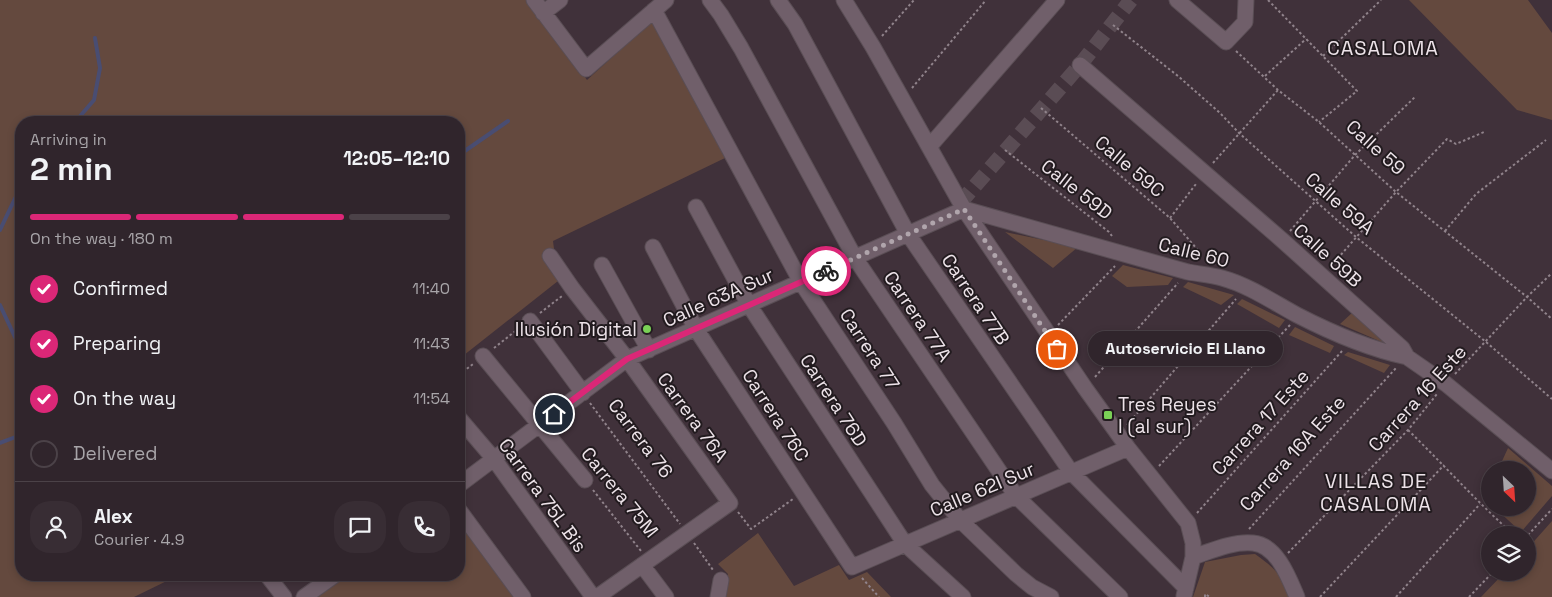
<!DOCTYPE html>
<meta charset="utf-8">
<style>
:root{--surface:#30252c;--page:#382d34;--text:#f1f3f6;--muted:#a8a5a9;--line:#4b4248;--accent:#db2777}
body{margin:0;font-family:"Space Grotesk",sans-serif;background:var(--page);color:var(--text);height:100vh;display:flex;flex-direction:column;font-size:19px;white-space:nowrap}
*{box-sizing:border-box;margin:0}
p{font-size:16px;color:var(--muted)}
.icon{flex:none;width:28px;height:28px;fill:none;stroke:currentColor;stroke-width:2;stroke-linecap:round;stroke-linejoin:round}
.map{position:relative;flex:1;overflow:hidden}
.drawer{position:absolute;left:15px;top:116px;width:450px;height:465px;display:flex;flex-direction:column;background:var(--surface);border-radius:20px;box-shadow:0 2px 8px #0003,0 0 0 1px var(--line)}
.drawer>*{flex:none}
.needle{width:32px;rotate:155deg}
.tools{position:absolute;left:1481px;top:461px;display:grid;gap:10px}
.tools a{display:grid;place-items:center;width:55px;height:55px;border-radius:50%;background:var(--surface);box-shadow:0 2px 8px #0003,0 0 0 1px var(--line);font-size:25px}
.pin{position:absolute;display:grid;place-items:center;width:42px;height:42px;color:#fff;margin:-21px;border:2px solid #fff;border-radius:50%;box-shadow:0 1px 5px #0007}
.courier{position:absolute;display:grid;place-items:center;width:50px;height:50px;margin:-25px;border:4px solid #db2777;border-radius:50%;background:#fff;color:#222;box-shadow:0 1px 6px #0007}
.bubble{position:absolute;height:35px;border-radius:18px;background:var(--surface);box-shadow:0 2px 8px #0003,0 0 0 1px var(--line);font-size:16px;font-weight:800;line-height:35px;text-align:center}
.head em{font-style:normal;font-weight:800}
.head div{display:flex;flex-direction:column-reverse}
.head{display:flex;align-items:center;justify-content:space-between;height:85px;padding:0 15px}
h1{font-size:32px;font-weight:800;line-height:38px}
.bar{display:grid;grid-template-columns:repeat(4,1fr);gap:8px 5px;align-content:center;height:60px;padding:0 15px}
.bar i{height:6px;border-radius:4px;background:var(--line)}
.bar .active{background:var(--accent)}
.bar p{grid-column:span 4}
.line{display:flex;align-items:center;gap:12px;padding:0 15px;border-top:1px solid var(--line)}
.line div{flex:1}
.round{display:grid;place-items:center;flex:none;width:52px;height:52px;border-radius:20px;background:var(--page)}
ol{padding:0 15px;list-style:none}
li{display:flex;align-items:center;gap:15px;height:55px}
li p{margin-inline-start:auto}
li .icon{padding:5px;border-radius:50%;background:var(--accent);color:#fff;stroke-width:4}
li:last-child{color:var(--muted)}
li i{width:28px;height:28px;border:2px solid var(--line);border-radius:50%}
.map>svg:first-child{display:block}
.green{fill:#64493e}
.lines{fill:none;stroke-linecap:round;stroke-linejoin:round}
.stream{stroke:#494d72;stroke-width:4}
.minor-tunnel{stroke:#5a4c54;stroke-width:15;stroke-dasharray:15 8;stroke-linecap:butt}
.minor-casing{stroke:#5a4e55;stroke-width:17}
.path{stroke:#90838b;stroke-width:2;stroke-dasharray:2.5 2.5;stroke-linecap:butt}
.minor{stroke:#705f6a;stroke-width:15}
.done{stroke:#b0a5ac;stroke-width:5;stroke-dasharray:0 9}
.route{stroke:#db2777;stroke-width:6}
.poi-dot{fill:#7ad156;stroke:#221b1f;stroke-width:2}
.labels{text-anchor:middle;stroke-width:4;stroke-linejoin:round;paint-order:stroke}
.street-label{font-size:19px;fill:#ede3e9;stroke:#221b1f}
.poi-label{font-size:19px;fill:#ede3e9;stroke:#221b1f;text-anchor:end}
.neighbourhood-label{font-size:20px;letter-spacing:1px;fill:#ede3e9;stroke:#221b1f}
</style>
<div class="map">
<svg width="1552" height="597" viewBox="0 0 1552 597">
<rect width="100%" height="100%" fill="#40313a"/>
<path class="green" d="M0,0h530l57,80 65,-59 73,137 -172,83 5,40 -99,78v-237h-438v453h158l-45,22h-134z
M1409,0h119l24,33v87l-35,-10z
M1005,232l73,15 -25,21z
M1123,265l50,13 -5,7 -41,2 -15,-11z
M1188,282l46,13 -13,10 -38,-18z
M1242,299l43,21 -6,8 -42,-24z
M1353,312l45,37 -58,-25z
M1295,327l39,19 -4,7 -41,-18z
M1348,352l42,13 -6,8 -40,-18z
M1508,448l44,38v10l-31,36 -26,-24h33v-38h-30z
M459,520l54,77h-195l31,-22h110z
M1552,521v76h-71l23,-24 24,-1v-24z
M758,533l36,53 45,-21 10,15 18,-8 24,25h-167l4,-23 -10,-10z
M1255,554c21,15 25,20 36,43h-98l12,-35 36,-7z"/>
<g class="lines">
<path class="stream" d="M75,122l19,-22 6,-32 -5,-30
M459,155l49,-34
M0,230l21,-44
M0,305l21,45
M0,443l21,-8"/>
<path class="minor-tunnel" d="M960,203l120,-138 51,-65"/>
<g class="minor-casing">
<path id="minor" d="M534,0l52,69 80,-69
M710,0l11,15 20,33 114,210 161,238 104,101
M778,0l17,24 113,210 163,238 115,116
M844,0l29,47 91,162 121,179 43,60 60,75 5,20v14l-9,39
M1177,0l49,42 19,-20 1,-22
M654,10l147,272 93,141 38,62 28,35 56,54 16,13 19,10
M543,13l17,-13
M1080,65l202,175 120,108 5,9 39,27 106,87
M929,147l128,-147
M696,207l53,98 156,239 58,53
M964,209l224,63c11,2 23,3 34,6 26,7 51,24 75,37 35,18 72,34 110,42
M653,247l43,82 156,238 276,-119
M550,256l22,32 55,71 103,144 -133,94
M602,265l47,85
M530,321l53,72
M483,356l102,124
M459,418l35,41 99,138
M459,485l168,-126 337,-150
M459,510l64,87
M1193,557c18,-6 40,-16 60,-14 24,2 36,35 44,54
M642,565l24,32
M267,575l17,22
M304,597l31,-22
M718,597l3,-17"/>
</g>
<path class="path" d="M1268,0l89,91 -38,31
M1113,25l65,51 42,37 19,20 117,104 130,105 66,57
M882,36l32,-36
M1236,51l42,39 41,32 77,70 131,105 25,22
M1323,56l58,-56
M1265,76l41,-37
M912,88l74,-88
M1041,108l129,110 27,31 -4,9
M1005,150l104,82 3,4
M1213,163l65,-73
M1170,218l26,-34
M1290,231l65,-76 61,-59
M1445,231l31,-37 70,-54
M1331,266l65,-74 51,-53 9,5 28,-12
M540,313l22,-17
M1058,325l57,-59
M494,348l24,-19
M1455,374l72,-77 25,-24
M459,375l14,-11
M1095,377l83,-94
M590,403l90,121
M1127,425l109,-126
M1408,430c36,35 69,72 106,105
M1159,466l131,-141
M593,490l48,61
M738,512l13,17 42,-30
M1197,513l145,-162
M1249,529l147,-161
M1528,535l24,-26
M694,543l19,27
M1288,553l120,-123 29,-36
M862,578l17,19
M1205,597v-3l5,3
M1320,597l124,-132
M1396,597l84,-93
M1469,597l24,-25"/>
<use href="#minor" class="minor"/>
</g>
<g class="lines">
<path class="done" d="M826,271l138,-62 93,140"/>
<path class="route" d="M554,414l73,-55 199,-88"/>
</g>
<g class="poi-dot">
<circle cx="647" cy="329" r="5"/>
<rect x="1103" y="410" width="10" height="10" rx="2.5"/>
</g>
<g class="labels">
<g class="street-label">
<text transform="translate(1376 147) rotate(42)" y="7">Calle 59</text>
<text transform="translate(1130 166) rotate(40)" y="7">Calle 59C</text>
<text transform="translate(1077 189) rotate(38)" y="7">Calle 59D</text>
<text transform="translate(1340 203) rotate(41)" y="7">Calle 59A</text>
<text transform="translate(1194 252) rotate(14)" y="7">Calle 60</text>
<text transform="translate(1328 255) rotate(42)" y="7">Calle 59B</text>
<text transform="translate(718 297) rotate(-24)" y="7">Calle 63A Sur</text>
<text transform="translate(976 299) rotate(56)" y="7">Carrera 77B</text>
<text transform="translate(918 316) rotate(56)" y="7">Carrera 77A</text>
<text transform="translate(870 349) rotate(57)" y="7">Carrera 77</text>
<text transform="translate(1417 398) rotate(-48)" y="7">Carrera 16 Este</text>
<text transform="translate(834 400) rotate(57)" y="7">Carrera 76D</text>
<text transform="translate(776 415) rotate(57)" y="7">Carrera 76C</text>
<text transform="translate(693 417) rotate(54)" y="7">Carrera 76A</text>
<text transform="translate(1260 422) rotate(-48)" y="7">Carrera 17 Este</text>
<text transform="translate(641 438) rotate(53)" y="7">Carrera 76</text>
<text transform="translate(1292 453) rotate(-48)" y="7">Carrera 16A Este</text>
<text transform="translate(982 489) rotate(-23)" y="7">Calle 62I Sur</text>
<text transform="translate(620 492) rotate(51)" y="7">Carrera 75M</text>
<text transform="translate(543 495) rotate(54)" y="7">Carrera 75L Bis</text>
</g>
<g class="poi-label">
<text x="637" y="336">Ilusión Digital</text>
<text x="1118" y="411" text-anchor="start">Tres Reyes<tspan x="1118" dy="22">I (al sur)</tspan></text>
</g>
<g class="neighbourhood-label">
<text x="1383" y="55">CASALOMA</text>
<text x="1376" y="488">VILLAS DE<tspan x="1376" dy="23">CASALOMA</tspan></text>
</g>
</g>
</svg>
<div class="tools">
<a><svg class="needle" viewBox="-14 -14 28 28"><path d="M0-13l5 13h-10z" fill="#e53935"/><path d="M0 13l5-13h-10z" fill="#a8a5a9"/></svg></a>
<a><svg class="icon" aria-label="layers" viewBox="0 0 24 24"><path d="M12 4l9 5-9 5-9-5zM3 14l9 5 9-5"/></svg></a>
</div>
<div class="pin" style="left:1057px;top:349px;background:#ea580c"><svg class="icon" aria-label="bag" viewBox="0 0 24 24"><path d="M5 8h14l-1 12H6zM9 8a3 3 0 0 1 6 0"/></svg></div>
<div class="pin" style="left:554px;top:414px;background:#1f2937"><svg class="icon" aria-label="home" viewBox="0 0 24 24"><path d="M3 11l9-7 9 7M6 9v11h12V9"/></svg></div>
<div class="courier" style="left:826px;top:271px"><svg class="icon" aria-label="bike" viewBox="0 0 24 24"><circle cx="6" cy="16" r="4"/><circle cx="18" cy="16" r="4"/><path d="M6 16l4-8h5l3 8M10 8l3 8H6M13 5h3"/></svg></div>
<div class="bubble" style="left:1088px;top:331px;width:195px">Autoservicio El Llano</div>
<section class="drawer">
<div class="head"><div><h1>2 min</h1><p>Arriving in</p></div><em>12:05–12:10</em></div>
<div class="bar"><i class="active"></i><i class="active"></i><i class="active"></i><i></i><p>On the way · 180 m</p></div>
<ol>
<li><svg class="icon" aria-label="check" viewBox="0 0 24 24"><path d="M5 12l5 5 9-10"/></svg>Confirmed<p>11:40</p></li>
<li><svg class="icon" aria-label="check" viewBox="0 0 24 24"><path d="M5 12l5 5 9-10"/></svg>Preparing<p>11:43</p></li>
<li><svg class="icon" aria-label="check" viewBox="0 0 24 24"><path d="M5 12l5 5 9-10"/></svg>On the way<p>11:54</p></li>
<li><i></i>Delivered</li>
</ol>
<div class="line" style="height:90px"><a class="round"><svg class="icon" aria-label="person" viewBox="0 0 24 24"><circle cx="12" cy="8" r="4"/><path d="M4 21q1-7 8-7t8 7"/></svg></a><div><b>Alex</b><p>Courier · 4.9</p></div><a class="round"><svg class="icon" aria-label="chat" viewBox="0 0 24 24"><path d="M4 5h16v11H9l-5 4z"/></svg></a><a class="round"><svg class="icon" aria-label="phone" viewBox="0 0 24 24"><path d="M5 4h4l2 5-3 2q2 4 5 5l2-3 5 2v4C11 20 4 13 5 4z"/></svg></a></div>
</section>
</div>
